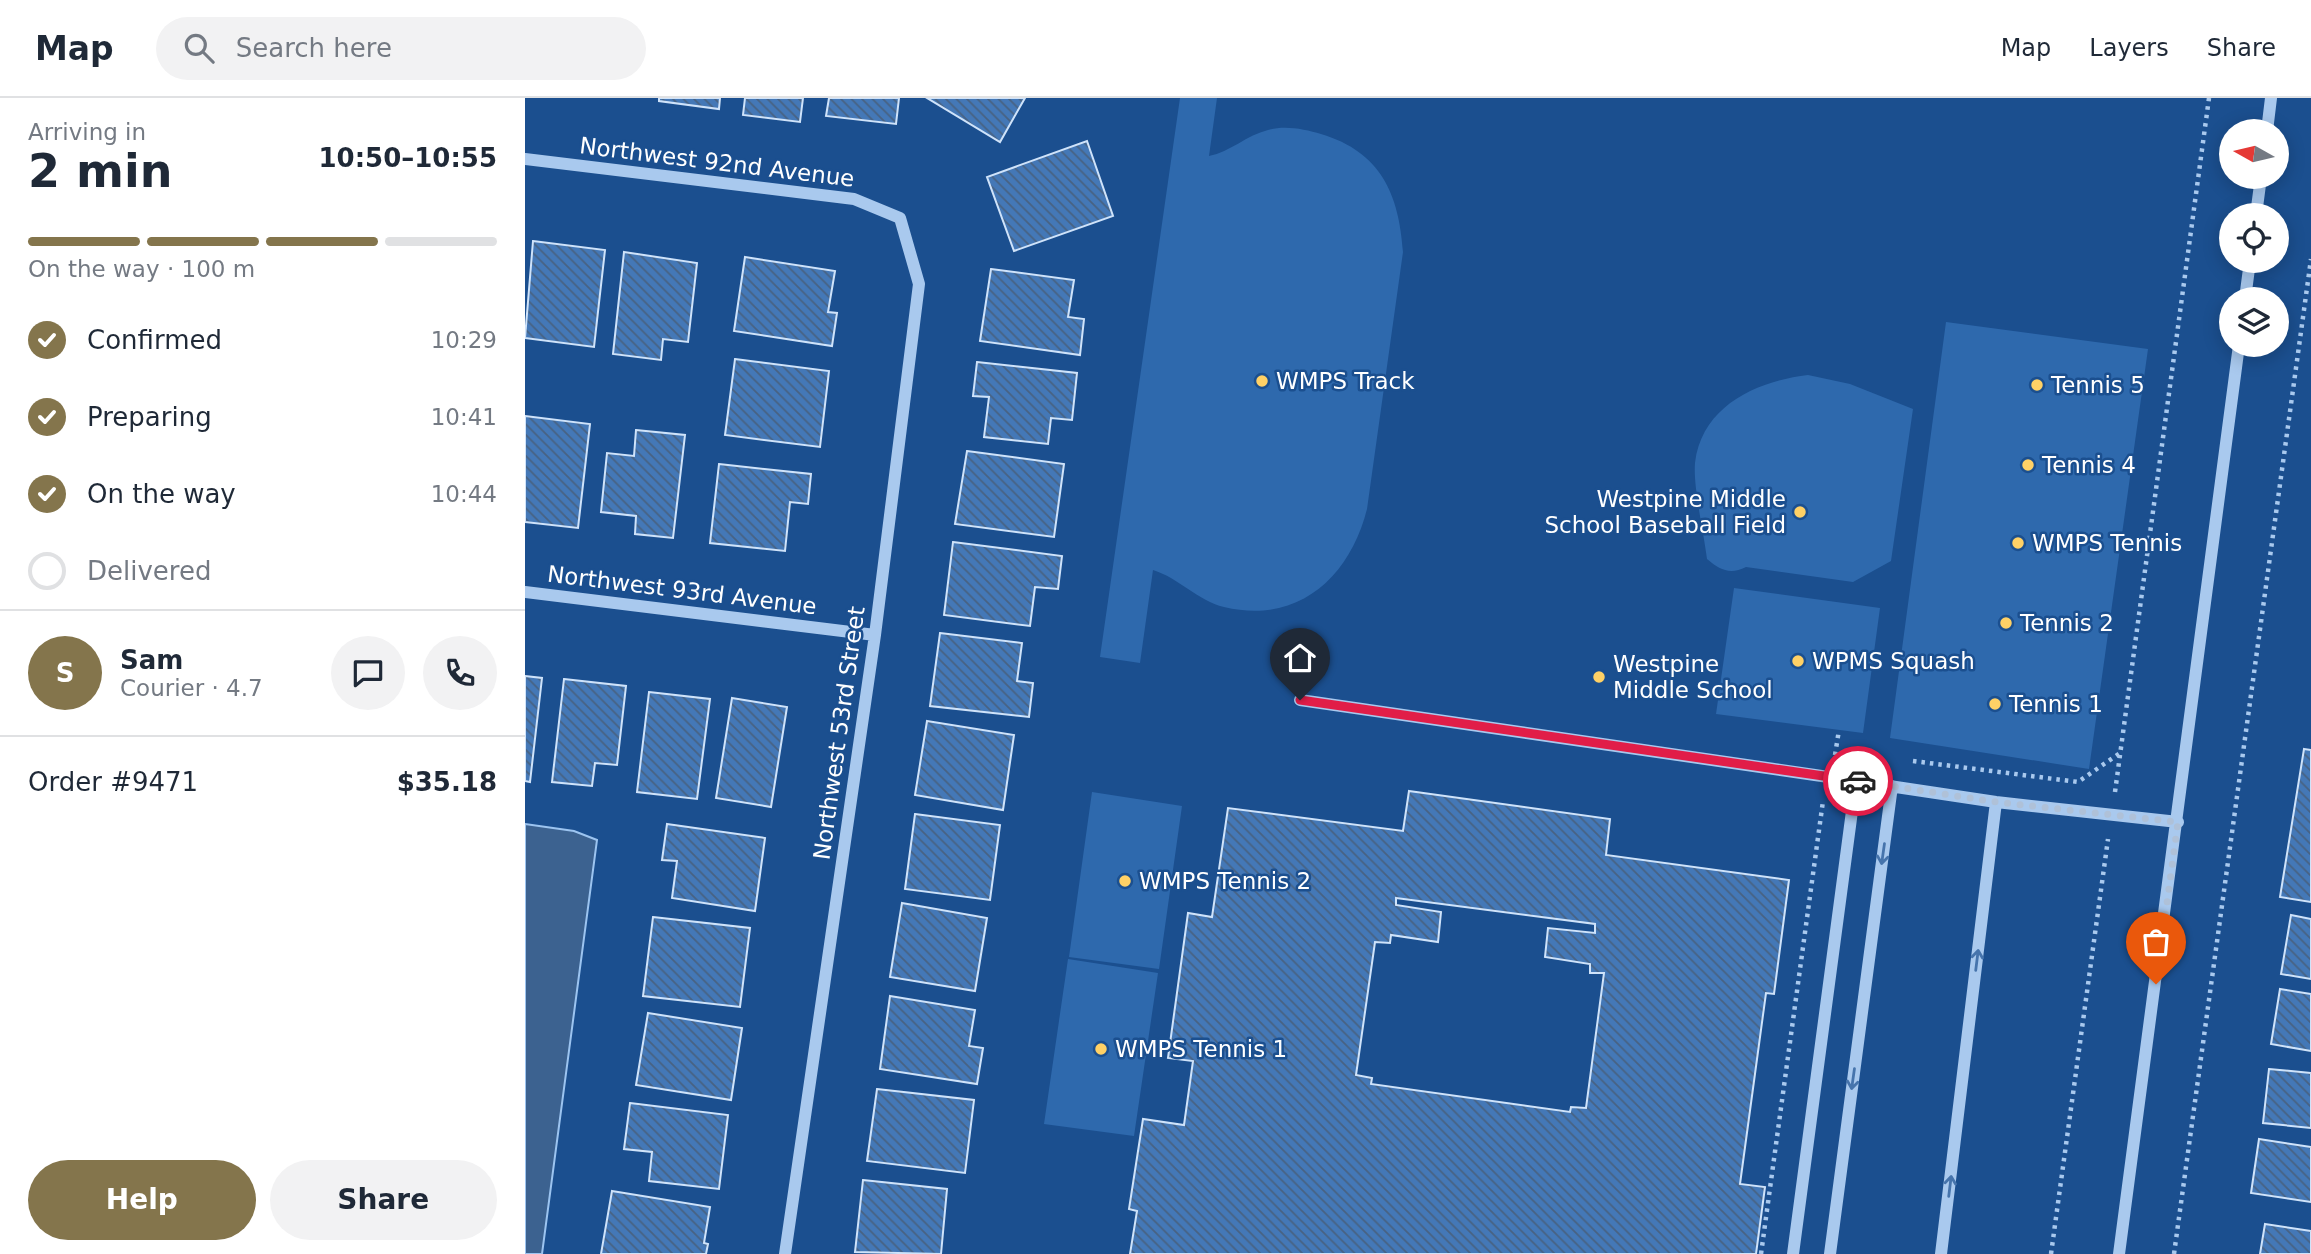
<!DOCTYPE html>
<meta charset="utf-8">
<style>
:root{--surface:#fff;--page:#f2f2f3;--text:#1f2937;--muted:#747a83;--line:#e0e1e3;--accent:#84754c}
body{margin:0;font-family:"DejaVu Sans",sans-serif;background:var(--page);color:var(--text);height:100vh;display:flex;flex-direction:column;font-size:26px;white-space:nowrap}
*{box-sizing:border-box;margin:0}
p{font-size:23px;color:var(--muted)}
.icon{flex:none;width:38px;height:38px;fill:none;stroke:currentColor;stroke-width:2;stroke-linecap:round;stroke-linejoin:round}
.map{position:relative;flex:1;overflow:hidden}
.drawer{display:flex;flex-direction:column;background:var(--surface);width:525px}
.drawer>*{flex:none}
.needle{width:46px;rotate:278deg}
.tools{position:absolute;left:1694px;top:21px;display:grid;gap:14px}
.tools a{display:grid;place-items:center;width:70px;height:70px;border-radius:50%;background:var(--surface);box-shadow:0 4px 18px #0003;font-size:35px}
.pin{position:absolute;display:grid;place-items:center;width:60px;height:60px;color:#fff;margin:-72px -30px;border-radius:50% 50% 50% 0;rotate:-45deg;box-shadow:0 0 7px #0007}
.pin .icon{rotate:45deg}
.courier{position:absolute;display:grid;place-items:center;width:70px;height:70px;margin:-35px;border:5px solid #e11d48;border-radius:50%;background:#fff;color:#222;box-shadow:0 2px 9px #0007}
.headline em{font-style:normal;font-weight:600}
.headline div{display:flex;flex-direction:column-reverse}
.headline{display:flex;align-items:center;justify-content:space-between;height:119px;padding:0 28px}
h1{font-size:46px;font-weight:600;line-height:52px}
.bar{display:grid;grid-template-columns:repeat(4,1fr);gap:10px 7px;align-content:center;height:84px;padding:0 28px}
.bar i{height:9px;border-radius:5px;background:var(--line)}
.bar .active{background:var(--accent)}
.bar p{grid-column:span 4}
.line{display:flex;align-items:center;gap:18px;padding:0 28px;border-top:2px solid var(--line)}
.line div{flex:1}
.round{display:grid;place-items:center;flex:none;width:74px;height:74px;border-radius:37px;background:var(--page)}
ol{padding:0 28px;list-style:none}
li{display:flex;align-items:center;gap:21px;height:77px}
li p{margin-inline-start:auto}
li .icon{padding:7px;border-radius:50%;background:var(--accent);color:#fff;stroke-width:4}
li:last-child{color:var(--muted)}
li i{width:38px;height:38px;border:4px solid var(--line);border-radius:50%}
.action{display:flex;gap:14px;margin-top:auto;padding:14px 28px}
.action a{flex:1;height:80px;border-radius:42px;background:var(--accent);color:#fff;font-size:28px;font-weight:600;line-height:80px;text-align:center}
.action a+a{background:var(--page);color:var(--text)}
header{display:flex;align-items:center;gap:42px;box-sizing:border-box;height:98px;padding:0 35px;background:var(--surface);border-bottom:2px solid var(--line)}
header strong{font-size:33px}
nav{display:flex;gap:38px;margin-inline-start:auto;font-size:24px}
.search{width:490px;height:63px;background:var(--page);display:flex;align-items:center;gap:18px;box-sizing:border-box;padding:0 24px;border-radius:38px;color:var(--muted);font-size:26px}
main{display:flex;flex:1;min-height:0}
.map>svg:first-child{display:block}
.garden{fill:#2e69ad}
.water{fill:#3c6290;stroke:#9cc4f0;stroke-width:2}
.building{fill:url(#building-back-hatch);stroke:#cfe3fa;stroke-width:2;fill-rule:evenodd}
.lines{fill:none;stroke-linecap:round;stroke-linejoin:round}
.path{stroke:#a9c9ee;stroke-width:4.5;stroke-dasharray:3.5 5;stroke-linecap:butt}
.minor{stroke:#a9c9ee;stroke-width:12}
.oneway{stroke:#4674ac}
.done{stroke:#afc1d8;stroke-width:7;stroke-dasharray:0 12.6}
.route{stroke:#e11d48;stroke-width:9}
.poi-dot{fill:#ffd166;stroke:#1b4f8f;stroke-width:2.5}
.labels{text-anchor:middle;stroke-width:5;stroke-linejoin:round;paint-order:stroke}
.street-label{font-size:23px;fill:#fff;stroke:#1b4f8f}
.poi-label{font-size:23px;fill:#fff;stroke:#1b4f8f;text-anchor:start}
</style>
<header>
<strong>Map</strong>
<div class="search"><svg class="icon" aria-label="search" viewBox="0 0 24 24"><circle cx="10" cy="10" r="6"/><path d="M15 15l6 6"/></svg>Search here</div>
<nav><a>Map</a><a>Layers</a><a>Share</a></nav>
</header>
<main>
<section class="drawer">
<div class="headline"><div><h1>2 min</h1><p>Arriving in</p></div><em>10:50–10:55</em></div>
<div class="bar"><i class="active"></i><i class="active"></i><i class="active"></i><i></i><p>On the way · 100 m</p></div>
<ol>
<li><svg class="icon" aria-label="check" viewBox="0 0 24 24"><path d="M5 12l5 5 9-10"/></svg>Confirmed<p>10:29</p></li>
<li><svg class="icon" aria-label="check" viewBox="0 0 24 24"><path d="M5 12l5 5 9-10"/></svg>Preparing<p>10:41</p></li>
<li><svg class="icon" aria-label="check" viewBox="0 0 24 24"><path d="M5 12l5 5 9-10"/></svg>On the way<p>10:44</p></li>
<li><i></i>Delivered</li>
</ol>
<div class="line" style="height:126px"><b class="round" style="background:var(--accent);color:#fff">S</b><div><b>Sam</b><p>Courier · 4.7</p></div><a class="round"><svg class="icon" aria-label="chat" viewBox="0 0 24 24"><path d="M4 5h16v11H9l-5 4z"/></svg></a><a class="round"><svg class="icon" aria-label="phone" viewBox="0 0 24 24"><path d="M5 4h4l2 5-3 2q2 4 5 5l2-3 5 2v4C11 20 4 13 5 4z"/></svg></a></div>
<div class="line" style="height:91px"><div>Order #9471</div><b>$35.18</b></div>
<div class="action"><a>Help</a><a>Share</a></div>
</section>
<div class="map">
<svg width="1786" height="1156" viewBox="0 0 1786 1156">
<defs>
<pattern id="building-back-hatch" width="6" height="6" patternUnits="userSpaceOnUse" patternTransform="scale(1.75)"><rect width="6" height="6" fill="#4478b7"/><path d="M-1 5l2 2M0 0l6 6M5-1l2 2" fill="none" stroke="#486282"/></pattern>
</defs>
<rect width="100%" height="100%" fill="#1b4f8f"/>
<path class="garden" d="M655,0h37l-8,58c21,-4 38,-21 59,-26 16,-5 37,-1 53,4 60,18 78,60 82,118l-36,257c-17,68 -69,116 -143,98 -26,-6 -45,-29 -71,-37l-13,93 -40,-6z
M1421,224l202,27 -59,420 -199,-31z
M1283,277l42,9 63,25 -22,152 -38,21 -107,-15c-16,8 -26,3 -39,-8 -3,-25 -14,-72 -12,-96 7,-58 63,-82 113,-88z
M1209,490l146,20 -17,125 -147,-19z
M567,694l90,14 -23,163 -90,-12z
M543,861l90,14 -24,163 -90,-12z"/>
<path class="water" d="M0,726l49,7 23,9 -55,414h-17z"/>
<path class="building" d="M134,0h61l-1,11 -60,-8z
M220,0h58l-3,24 -57,-7z
M304,0h70l-3,26 -70,-8z
M402,0h98l-25,44z
M562,43l26,75 -99,35 -27,-74z
M8,143l72,9 -11,97 -69,-9z
M99,154l73,11 -9,79 -25,-3 -2,21 -48,-6z
M220,159l90,14 -7,41 9,1 -5,33 -98,-15z
M466,171l83,11 -6,37 16,2 -4,36 -100,-14z
M210,261l94,12 -9,76 -95,-12z
M452,264l100,11 -5,47 -21,-2 -3,26 -64,-7 5,-40 -16,-1z
M0,318l65,8 -12,104 -53,-6z
M111,332l49,5 -12,103 -38,-4 1,-18 -35,-4 6,-59 27,3z
M442,353l97,13 -10,73 -99,-13z
M194,366l92,10 -3,30 -18,-2 -5,49 -75,-8z
M428,444l109,14 -4,33 -23,-2 -5,39 -86,-11z
M415,535l82,10 -5,38 16,2 -4,34 -99,-11z
M0,578l17,2 -12,104 -5,-1z
M39,581l62,7 -9,79 -22,-2 -3,23 -40,-4z
M124,594l61,7 -13,100 -60,-7z
M207,600l55,9 -16,100 -55,-9z
M402,623l87,14 -11,75 -88,-15z
M1779,651l7,1v152l-31,-5z
M884,693l201,28 -4,36 183,25 -15,114 -8,-1 -26,191 25,3 -9,67h-626l7,-43 -8,-2 14,-90 41,6 9,-64 -25,-3 20,-145 24,4 16,-109 175,23zM871,800l199,26v9l-47,-5 -3,29 45,7v9h14l-18,135 -15,-1 -1,5 -199,-28 1,-6 -16,-3 19,-133 15,1 1,-8 47,7 3,-30 -45,-7z
M390,716l85,11 -10,75 -85,-11z
M142,726l98,14 -10,73 -83,-13 5,-37 -15,-1z
M377,805l85,15 -12,73 -85,-14z
M1766,817l20,4v60l-30,-5z
M128,819l97,11 -10,79 -97,-11z
M1755,891l31,5v57l-40,-7z
M365,898l85,14 -6,36 14,2 -6,36 -97,-15z
M123,915l94,15 -11,72 -95,-15z
M1744,971l42,4v55l-48,-5z
M352,991l97,11 -9,73 -98,-12z
M105,1005l98,12 -9,74 -70,-8 3,-29 -28,-3z
M1734,1041l52,8v55l-60,-9z
M338,1082l84,9 -6,65 -86,-2z
M87,1093l98,16 -6,36 4,1 -2,10h-105z
M1740,1126l46,7v23h-51z"/>
<g class="lines">
<path class="path" d="M1310,657l4,-25
M1388,663l165,21 42,-29
M1590,694l94,-694
M1236,1156l62,-453
M1526,1156l57,-415
M1649,1156l137,-995"/>
<path class="minor" d="M1742,33l4,-33
M0,61l329,40 46,19 19,66 -44,351 -90,619
M1731,117l5,-38
M1720,201l5,-38
M0,494l350,43
M775,602l556,81
M1268,1156l63,-473 140,21 182,20
M1305,1156l62,-468
M1416,1156l55,-452
M1594,1156l120,-909"/>
</g>
<defs><path id="oneway-shaft" d="M-6 0H5M1.5-3L5.5 0L1.5 3" fill="none" stroke-width="1.6" stroke-linecap="round" stroke-linejoin="round" transform="scale(1.75)"/></defs>
<g class="oneway">
<use href="#oneway-shaft" transform="translate(1358 756) rotate(98)"/>
<use href="#oneway-shaft" transform="translate(1452 862) rotate(-83)"/>
<use href="#oneway-shaft" transform="translate(1328 981) rotate(98)"/>
<use href="#oneway-shaft" transform="translate(1425 1088) rotate(-83)"/>
</g>
<g class="lines">
<path class="done" d="M1333,683l138,21 182,20 -22,162"/>
<path class="route" d="M775,602l558,81"/>
</g>
<g class="poi-dot">
<circle cx="737" cy="283" r="7"/>
<circle cx="1512" cy="287" r="7"/>
<circle cx="1503" cy="367" r="7"/>
<circle cx="1275" cy="414" r="7"/>
<circle cx="1493" cy="445" r="7"/>
<circle cx="1481" cy="525" r="7"/>
<circle cx="1273" cy="563" r="7"/>
<circle cx="1074" cy="579" r="7"/>
<circle cx="1470" cy="606" r="7"/>
<circle cx="600" cy="783" r="7"/>
<circle cx="576" cy="951" r="7"/>
</g>
<g class="labels">
<g class="street-label">
<text transform="translate(192 64) rotate(7)" y="8">Northwest 92nd Avenue</text>
<text transform="translate(157 492) rotate(7)" y="8">Northwest 93rd Avenue</text>
<text transform="translate(314 635) rotate(-82)" y="8">Northwest 53rd Street</text>
</g>
<g class="poi-label">
<text x="751" y="291">WMPS Track</text>
<text x="1526" y="295">Tennis 5</text>
<text x="1517" y="375">Tennis 4</text>
<text x="1261" y="409" text-anchor="end">Westpine Middle<tspan x="1261" dy="26">School Baseball Field</tspan></text>
<text x="1507" y="453">WMPS Tennis</text>
<text x="1495" y="533">Tennis 2</text>
<text x="1287" y="571">WPMS Squash</text>
<text x="1088" y="574">Westpine<tspan x="1088" dy="26">Middle School</tspan></text>
<text x="1484" y="614">Tennis 1</text>
<text x="614" y="791">WMPS Tennis 2</text>
<text x="590" y="959">WMPS Tennis 1</text>
</g>
</g>
</svg>
<div class="tools">
<a><svg class="needle" viewBox="-14 -14 28 28"><path d="M0-13l5 13h-10z" fill="#e53935"/><path d="M0 13l5-13h-10z" fill="#747a83"/></svg></a>
<a><svg class="icon" aria-label="locate" viewBox="0 0 24 24"><circle cx="12" cy="12" r="6"/><path d="M12 2v4M12 18v4M2 12h4M18 12h4"/></svg></a>
<a><svg class="icon" aria-label="layers" viewBox="0 0 24 24"><path d="M12 4l9 5-9 5-9-5zM3 14l9 5 9-5"/></svg></a>
</div>
<div class="pin" style="left:1631px;top:886px;background:#ea580c"><svg class="icon" aria-label="bag" viewBox="0 0 24 24"><path d="M5 8h14l-1 12H6zM9 8a3 3 0 0 1 6 0"/></svg></div>
<div class="pin" style="left:775px;top:602px;background:#1f2937"><svg class="icon" aria-label="home" viewBox="0 0 24 24"><path d="M3 11l9-7 9 7M6 9v11h12V9"/></svg></div>
<div class="courier" style="left:1333px;top:683px"><svg class="icon" aria-label="car" viewBox="0 0 24 24"><path d="M5 17H2v-5l4-1 3-4h7l3 4 3 1v5h-3M9 17h6M6 11h13"/><circle cx="7" cy="17" r="2"/><circle cx="17" cy="17" r="2"/></svg></div>
</div>
</main>
